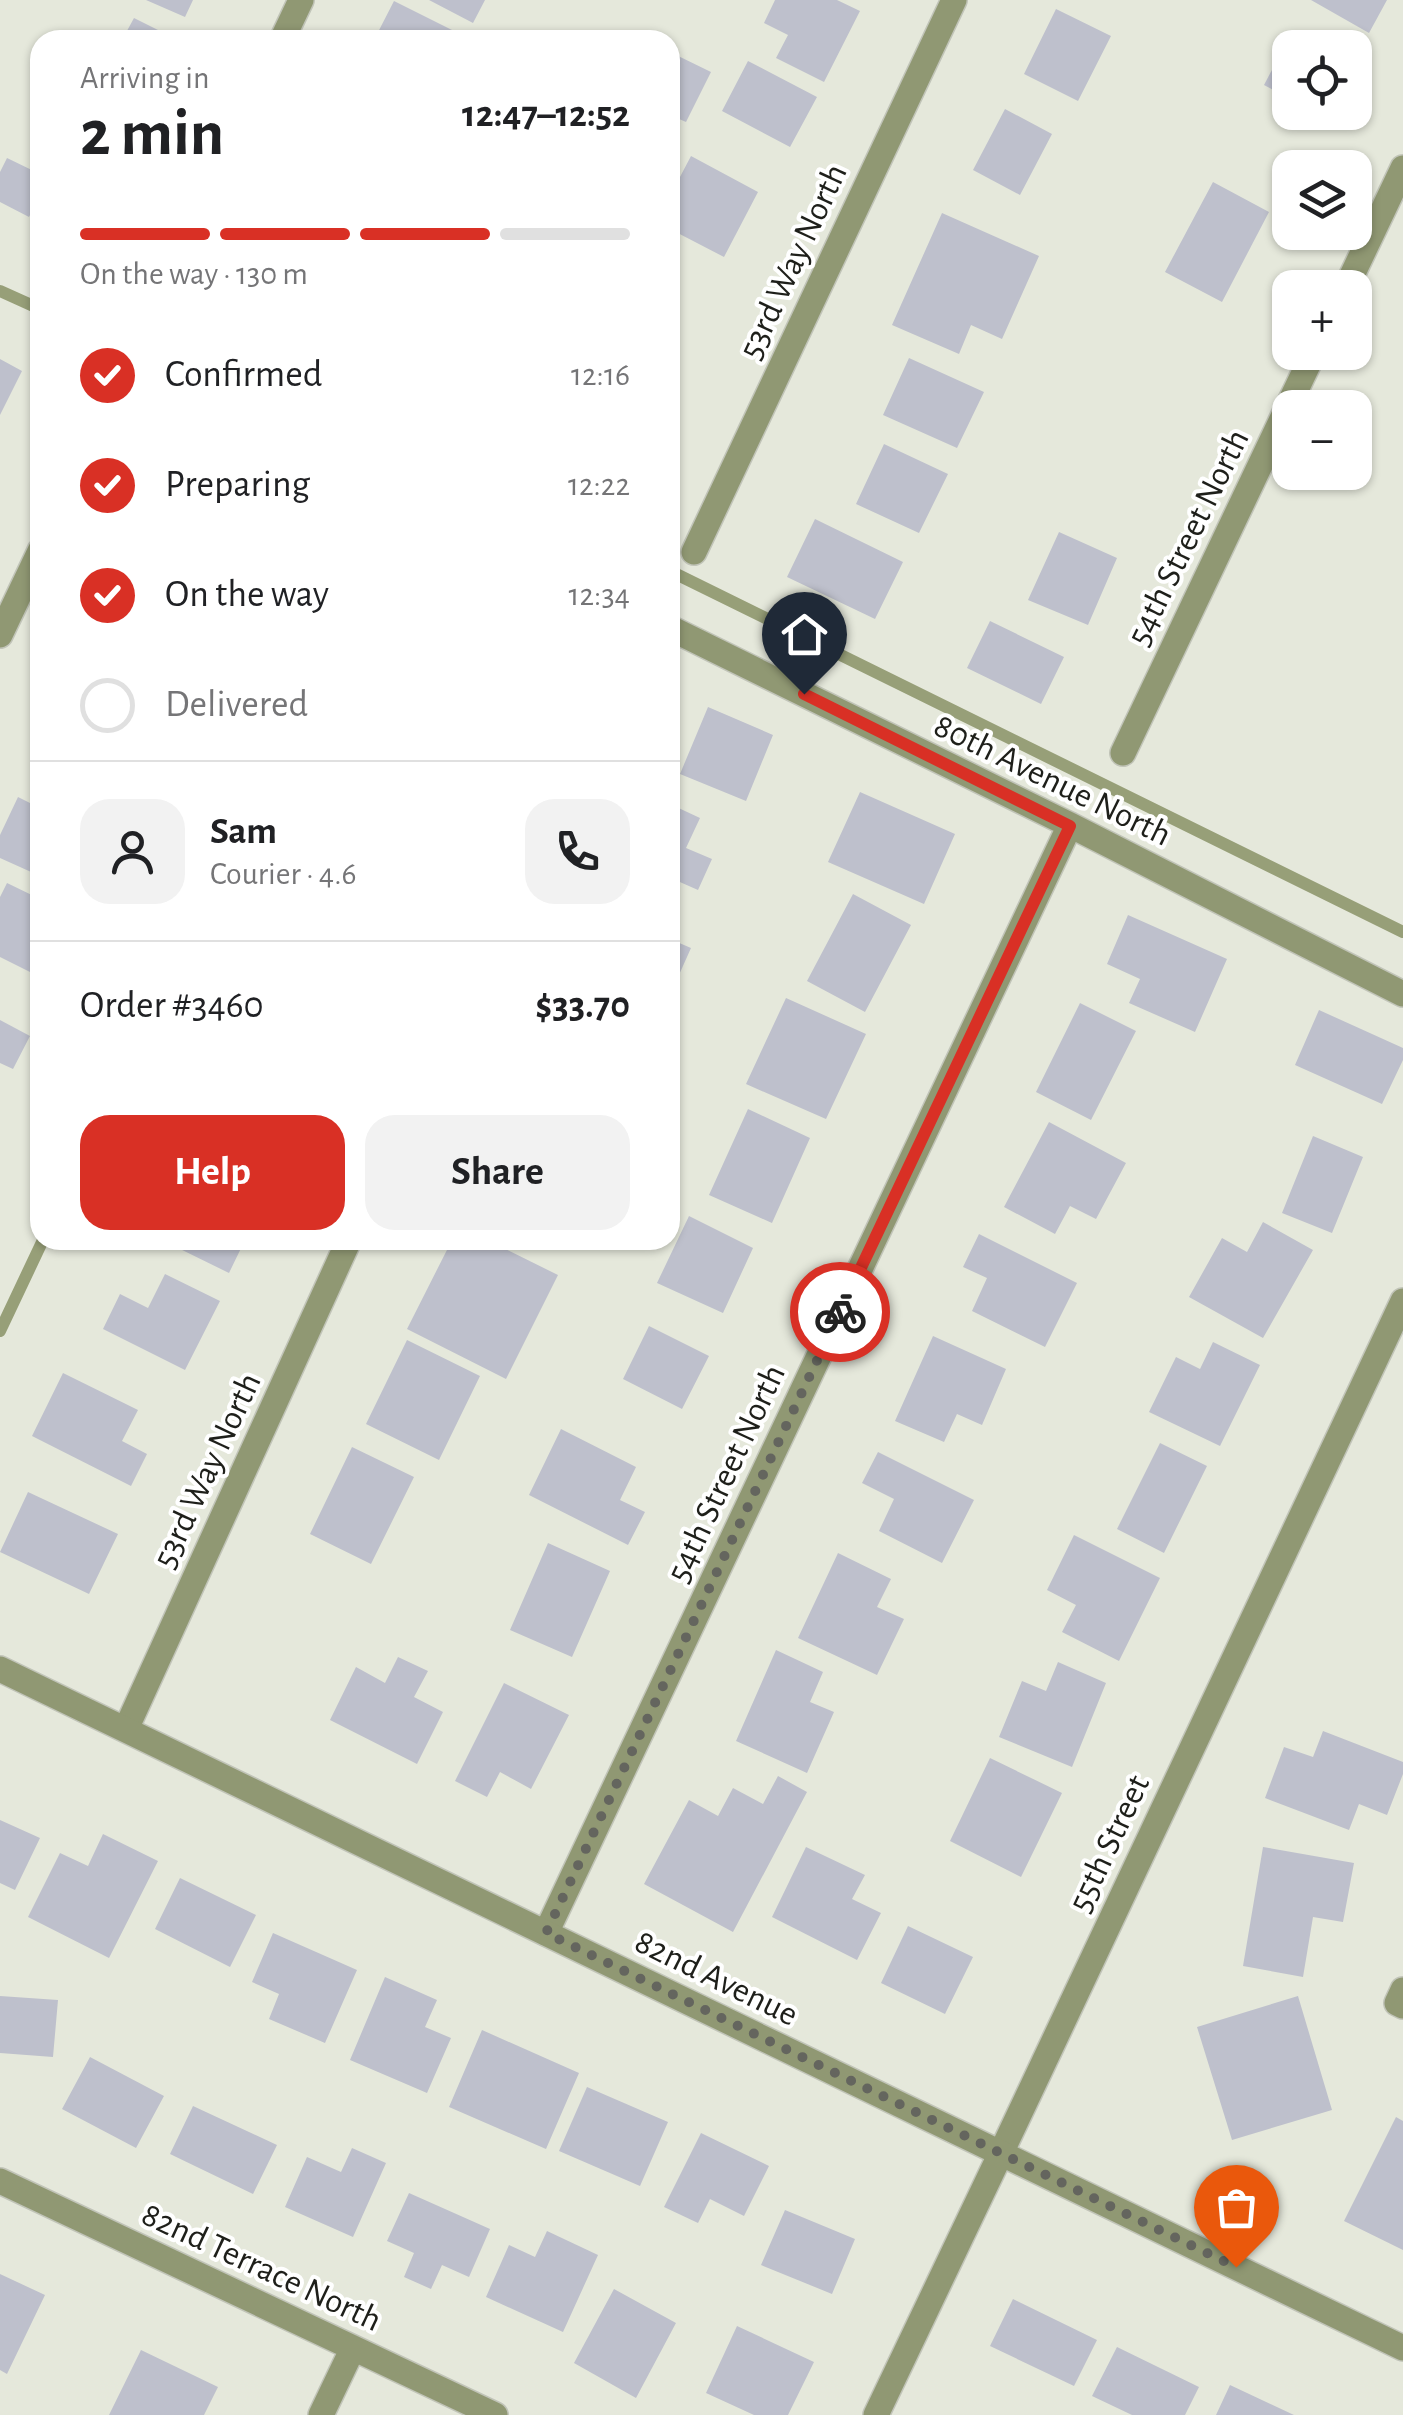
<!DOCTYPE html>
<meta charset="utf-8">
<style>
:root{--surface:#fff;--page:#f2f2f2;--text:#202124;--muted:#757577;--line:#e0e0e0;--accent:#d93025}
body{margin:0;font-family:"Alegreya Sans",sans-serif;background:var(--page);color:var(--text);height:100vh;display:flex;flex-direction:column;font-size:38px;white-space:nowrap}
*{box-sizing:border-box;margin:0}
p{font-size:32px;color:var(--muted)}
.icon{flex:none;width:55px;height:55px;fill:none;stroke:currentColor;stroke-width:2;stroke-linecap:round;stroke-linejoin:round}
.map{position:relative;flex:1;overflow:hidden}
.side{position:absolute;left:30px;top:30px;width:650px;height:1220px;display:flex;flex-direction:column;background:var(--surface);border-radius:30px;box-shadow:0 2px 8px #0004}
.side>*{flex:none}
.buttons{position:absolute;left:1272px;top:30px;display:grid;gap:20px}
.buttons a{display:grid;place-items:center;width:100px;height:100px;border-radius:20px;background:var(--surface);box-shadow:0 2px 8px #0004;font-size:50px}
.pin{position:absolute;display:grid;place-items:center;width:85px;height:85px;color:#fff;margin:-102px -42px;border-radius:50% 50% 50% 0;rotate:-45deg;box-shadow:0 0 10px #0007}
.pin .icon{rotate:45deg}
.courier{position:absolute;display:grid;place-items:center;width:100px;height:100px;margin:-50px;border:8px solid #d93025;border-radius:50%;background:#fff;color:#222;box-shadow:0 2px 12px #0007}
.summary em{font-style:normal;font-weight:700}
.summary div{display:flex;flex-direction:column-reverse}
.summary{display:flex;align-items:center;justify-content:space-between;height:170px;padding:0 50px}
h1{font-size:65px;font-weight:700;line-height:75px}
.bar{display:grid;grid-template-columns:repeat(4,1fr);gap:15px 10px;align-content:center;height:120px;padding:0 50px}
.bar i{height:12px;border-radius:8px;background:var(--line)}
.bar .on{background:var(--accent)}
.bar p{grid-column:span 4}
.line{display:flex;align-items:center;gap:25px;padding:0 50px;border-top:2px solid var(--line)}
.line div{flex:1}
.round{display:grid;place-items:center;flex:none;width:105px;height:105px;border-radius:30px;background:var(--page)}
ol{padding:0 50px;list-style:none}
li{display:flex;align-items:center;gap:30px;height:110px}
li p{margin-inline-start:auto}
li .icon{padding:10px;border-radius:50%;background:var(--accent);color:#fff;stroke-width:4}
li:last-child{color:var(--muted)}
li i{width:55px;height:55px;border:5px solid var(--line);border-radius:50%}
.action{display:flex;gap:20px;margin-top:auto;padding:20px 50px}
.action a{flex:1;height:115px;border-radius:30px;background:var(--accent);color:#fff;font-size:40px;font-weight:700;line-height:115px;text-align:center}
.action a+a{background:var(--page);color:var(--text)}
.map>svg:first-child{display:block}
.lines{fill:none;stroke-linecap:round;stroke-linejoin:round}
.stream{stroke:#979f78;stroke-width:12}
.building{fill:#bec0cc}
.minor-casing{stroke:#c1c4b8;stroke-width:28}
.tertiary-casing{stroke:#c1c4b8;stroke-width:28}
.minor{stroke:#909873;stroke-width:25}
.tertiary{stroke:#909873;stroke-width:25}
.done{stroke:#64655e;stroke-width:10;stroke-dasharray:0 18}
.route{stroke:#d93025;stroke-width:12}
.labels{text-anchor:middle;stroke-width:8;stroke-linejoin:round;paint-order:stroke}
.street-label{font-size:35px;fill:#1e1f1a;stroke:#fff}
</style>
<div class="map">
<svg width="1403" height="2415" viewBox="0 0 1403 2415">
<rect width="100%" height="100%" fill="#e5e8db"/>
<g class="lines">
<path class="stream" d="M0,291l40,18
M670,571l733,361
M0,1331l43,-91"/>
</g>
<path class="building" d="M146,0h47l-8,17z
M429,0h56l-12,23z
M775,0h62l23,11 -36,71 -48,-24 12,-23 -24,-12z
M1311,0h76l-18,33z
M394,1l78,39h-98z
M1056,9l55,27 -33,65 -54,-27z
M134,18l24,12 18,10h-54z
M1292,32l30,16h-32v51l-26,-14z
M670,52l41,20 -25,50 -16,-7z
M748,61l69,36 -27,50 -68,-36z
M1005,109l47,25 -32,61 -47,-25z
M691,156l67,36 -34,65 -54,-28v-33z
M7,158l33,16v22l-11,21 -29,-15v-30z
M1213,182l56,30 -47,90 -57,-30z
M942,213l97,43 -37,83 -31,-14 -12,29 -67,-29z
M909,358l75,34 -27,56 -74,-33z
M0,359l22,12 -22,44z
M884,444l64,30 -29,59 -63,-29z
M815,519l88,43 -28,57 -88,-42z
M1059,532l58,26 -29,67 -60,-25z
M990,621l74,36 -23,47 -74,-36z
M708,707l65,28 -27,66 -66,-27z
M860,792l95,42 -31,70 -96,-42z
M18,797l22,11v68l-40,-18v-23z
M670,804l30,14 -14,30 26,11 -14,31 -25,-11 -3,6z
M7,883l33,16v78l-40,-20v-60z
M853,894l58,31 -46,87 -58,-31z
M1128,915l99,44 -32,73 -66,-29 11,-24 -33,-15z
M670,939l21,9 -21,47z
M786,998l80,36 -40,85 -80,-35z
M1080,1003l56,28 -45,89 -55,-28z
M1319,1010l84,38v12l-21,44 -87,-39z
M0,1020l30,16 -17,33 -13,-6z
M748,1109l62,29 -38,85 -63,-28z
M1049,1122l77,41 -30,56 -26,-13 -15,28 -51,-27z
M1313,1136l50,21 -31,76 -50,-20z
M689,1216l64,32 -30,65 -66,-30z
M1263,1222l50,28 -50,88 -74,-41 33,-59 25,14z
M979,1234l98,49 -32,64 -73,-36 15,-33 -24,-11z
M179,1240h66l-16,33 -53,-26z
M452,1240h35l71,35 -52,104 -99,-50z
M165,1274l55,27 -35,69 -82,-41 17,-35 28,14z
M649,1326l60,30 -27,53 -59,-30z
M933,1336l73,33 -24,56 -25,-11 -13,28 -49,-21z
M407,1340l73,36 -41,84 -73,-36z
M1213,1342l47,23 -40,81 -71,-34 27,-55 24,12z
M63,1373l75,37 -16,31 25,13 -16,32 -99,-50z
M561,1429l75,38 -16,33 25,12 -17,33 -99,-50z
M1160,1443l47,23 -43,87 -47,-24z
M352,1447l62,30 -43,87 -61,-30z
M878,1452l96,48 -32,63 -63,-32 15,-32 -32,-16z
M28,1492l90,42 -29,60 -89,-42z
M1074,1535l86,43 -41,83 -57,-29 14,-27 -29,-15z
M548,1543l62,28 -38,86 -62,-27z
M838,1553l53,26 -14,28 27,12 -27,56 -79,-37z
M776,1650l47,22 -13,30 24,10 -27,61 -71,-32z
M398,1657l30,14 -14,26 29,15 -26,52 -87,-44 26,-53 29,16z
M1058,1662l48,21 -34,84 -73,-30 23,-56 24,10z
M504,1683l65,32 -38,74 -31,-17 -13,25 -32,-16z
M1323,1731l80,31v12l-16,41 -28,-11 -10,26 -84,-32 19,-51 29,10z
M990,1758l72,35 -41,84 -71,-36z
M778,1776l29,16 -74,140 -89,-48 45,-84 29,16 15,-28 30,16z
M0,1820l40,18 -25,52 -15,-7z
M103,1834l55,27 -49,97 -81,-41 32,-64 28,13z
M806,1847l59,28 -13,24 29,14 -24,47 -85,-43z
M1263,1847l91,16 -11,59 -30,-5 -10,60 -60,-11z
M180,1878l76,37 -26,52 -75,-38z
M908,1926l65,31 -28,57 -64,-31z
M273,1933l84,37 -32,73 -56,-24 10,-25 -27,-12z
M385,1977l52,23 -12,27 26,11 -24,55 -77,-33z
M0,1996l58,4 -5,57 -53,-4z
M1298,1996l34,114 -100,30 -35,-113z
M482,2030l97,43 -33,76 -97,-42z
M90,2057l74,39 -28,52 -74,-39z
M587,2087l81,35 -28,64 -81,-35z
M193,2106l84,39 -24,49 -83,-40z
M1396,2117l7,4v129l-59,-29z
M701,2133l68,33 -25,50 -34,-17 -12,24 -34,-16z
M352,2148l34,15 -33,74 -68,-30 22,-50 34,15z
M409,2193l81,36 -21,48 -27,-12 -11,24 -27,-12 10,-24 -27,-12z
M785,2210l70,29 -23,55 -71,-29z
M547,2231l51,24 -35,77 -77,-35 23,-52 26,12z
M0,2274l45,21 -38,79 -7,-4z
M614,2289l62,34 -40,75 -62,-35z
M1013,2299l84,41 -23,46 -84,-40z
M737,2326l77,36 -26,53h-34l-48,-22z
M1117,2347l82,40 -14,28h-53l-40,-19z
M141,2350l77,37 -14,28h-95z
M1230,2385l64,30h-78z"/>
<g class="lines">
<g class="minor-casing">
<path id="minor" d="M282,40l19,-40
M1346,288l57,-120
M694,552l260,-552
M670,628l400,197 333,169
M0,635l40,-84
M1123,753l191,-401
M126,1729l223,-489
M546,1933l524,-1108
M1403,1990l-6,13 6,3
M1001,2153l402,-852
M0,2181l495,234
M321,2415l32,-67"/>
</g>
<g class="tertiary-casing">
<path id="tertiary" d="M0,1669l1403,679
M876,2415l125,-262"/>
</g>
<use href="#minor" class="minor"/>
<use href="#tertiary" class="tertiary"/>
</g>
<g class="lines">
<path class="done" d="M840,1312l-294,621 690,334"/>
<path class="route" d="M804,694l266,132 -230,486"/>
</g>
<g class="labels">
<g class="street-label">
<text transform="translate(792 261) rotate(-65)" y="12">53rd Way North</text>
<text transform="translate(1187 537) rotate(-64)" y="12">54th Street North</text>
<text transform="translate(1053 779) rotate(26)" y="12">80th Avenue North</text>
<text transform="translate(206 1470) rotate(-65)" y="12">53rd Way North</text>
<text transform="translate(725 1473) rotate(-65)" y="12">54th Street North</text>
<text transform="translate(1108 1843) rotate(-65)" y="12">55th Street</text>
<text transform="translate(717 1977) rotate(26)" y="12">82nd Avenue</text>
<text transform="translate(262 2266) rotate(25)" y="12">82nd Terrace North</text>
</g>
</g>
</svg>
<div class="buttons">
<a><svg class="icon" aria-label="locate" viewBox="0 0 24 24"><circle cx="12" cy="12" r="6"/><path d="M12 2v4M12 18v4M2 12h4M18 12h4"/></svg></a>
<a><svg class="icon" aria-label="layers" viewBox="0 0 24 24"><path d="M12 4l9 5-9 5-9-5zM3 14l9 5 9-5"/></svg></a>
<a>+</a>
<a>−</a>
</div>
<div class="pin" style="left:1236px;top:2267px;background:#ea580c"><svg class="icon" aria-label="bag" viewBox="0 0 24 24"><path d="M5 8h14l-1 12H6zM9 8a3 3 0 0 1 6 0"/></svg></div>
<div class="pin" style="left:804px;top:694px;background:#1f2937"><svg class="icon" aria-label="home" viewBox="0 0 24 24"><path d="M3 11l9-7 9 7M6 9v11h12V9"/></svg></div>
<div class="courier" style="left:840px;top:1312px"><svg class="icon" aria-label="bike" viewBox="0 0 24 24"><circle cx="6" cy="16" r="4"/><circle cx="18" cy="16" r="4"/><path d="M6 16l4-8h5l3 8M10 8l3 8H6M13 5h3"/></svg></div>
<section class="side">
<div class="summary"><div><h1>2 min</h1><p>Arriving in</p></div><em>12:47–12:52</em></div>
<div class="bar"><i class="on"></i><i class="on"></i><i class="on"></i><i></i><p>On the way · 130 m</p></div>
<ol>
<li><svg class="icon" aria-label="check" viewBox="0 0 24 24"><path d="M5 12l5 5 9-10"/></svg>Confirmed<p>12:16</p></li>
<li><svg class="icon" aria-label="check" viewBox="0 0 24 24"><path d="M5 12l5 5 9-10"/></svg>Preparing<p>12:22</p></li>
<li><svg class="icon" aria-label="check" viewBox="0 0 24 24"><path d="M5 12l5 5 9-10"/></svg>On the way<p>12:34</p></li>
<li><i></i>Delivered</li>
</ol>
<div class="line" style="height:180px"><a class="round"><svg class="icon" aria-label="person" viewBox="0 0 24 24"><circle cx="12" cy="8" r="4"/><path d="M4 21q1-7 8-7t8 7"/></svg></a><div><b>Sam</b><p>Courier · 4.6</p></div><a class="round"><svg class="icon" aria-label="phone" viewBox="0 0 24 24"><path d="M5 4h4l2 5-3 2q2 4 5 5l2-3 5 2v4C11 20 4 13 5 4z"/></svg></a></div>
<div class="line" style="height:130px"><div>Order #3460</div><b>$33.70</b></div>
<div class="action"><a>Help</a><a>Share</a></div>
</section>
</div>
